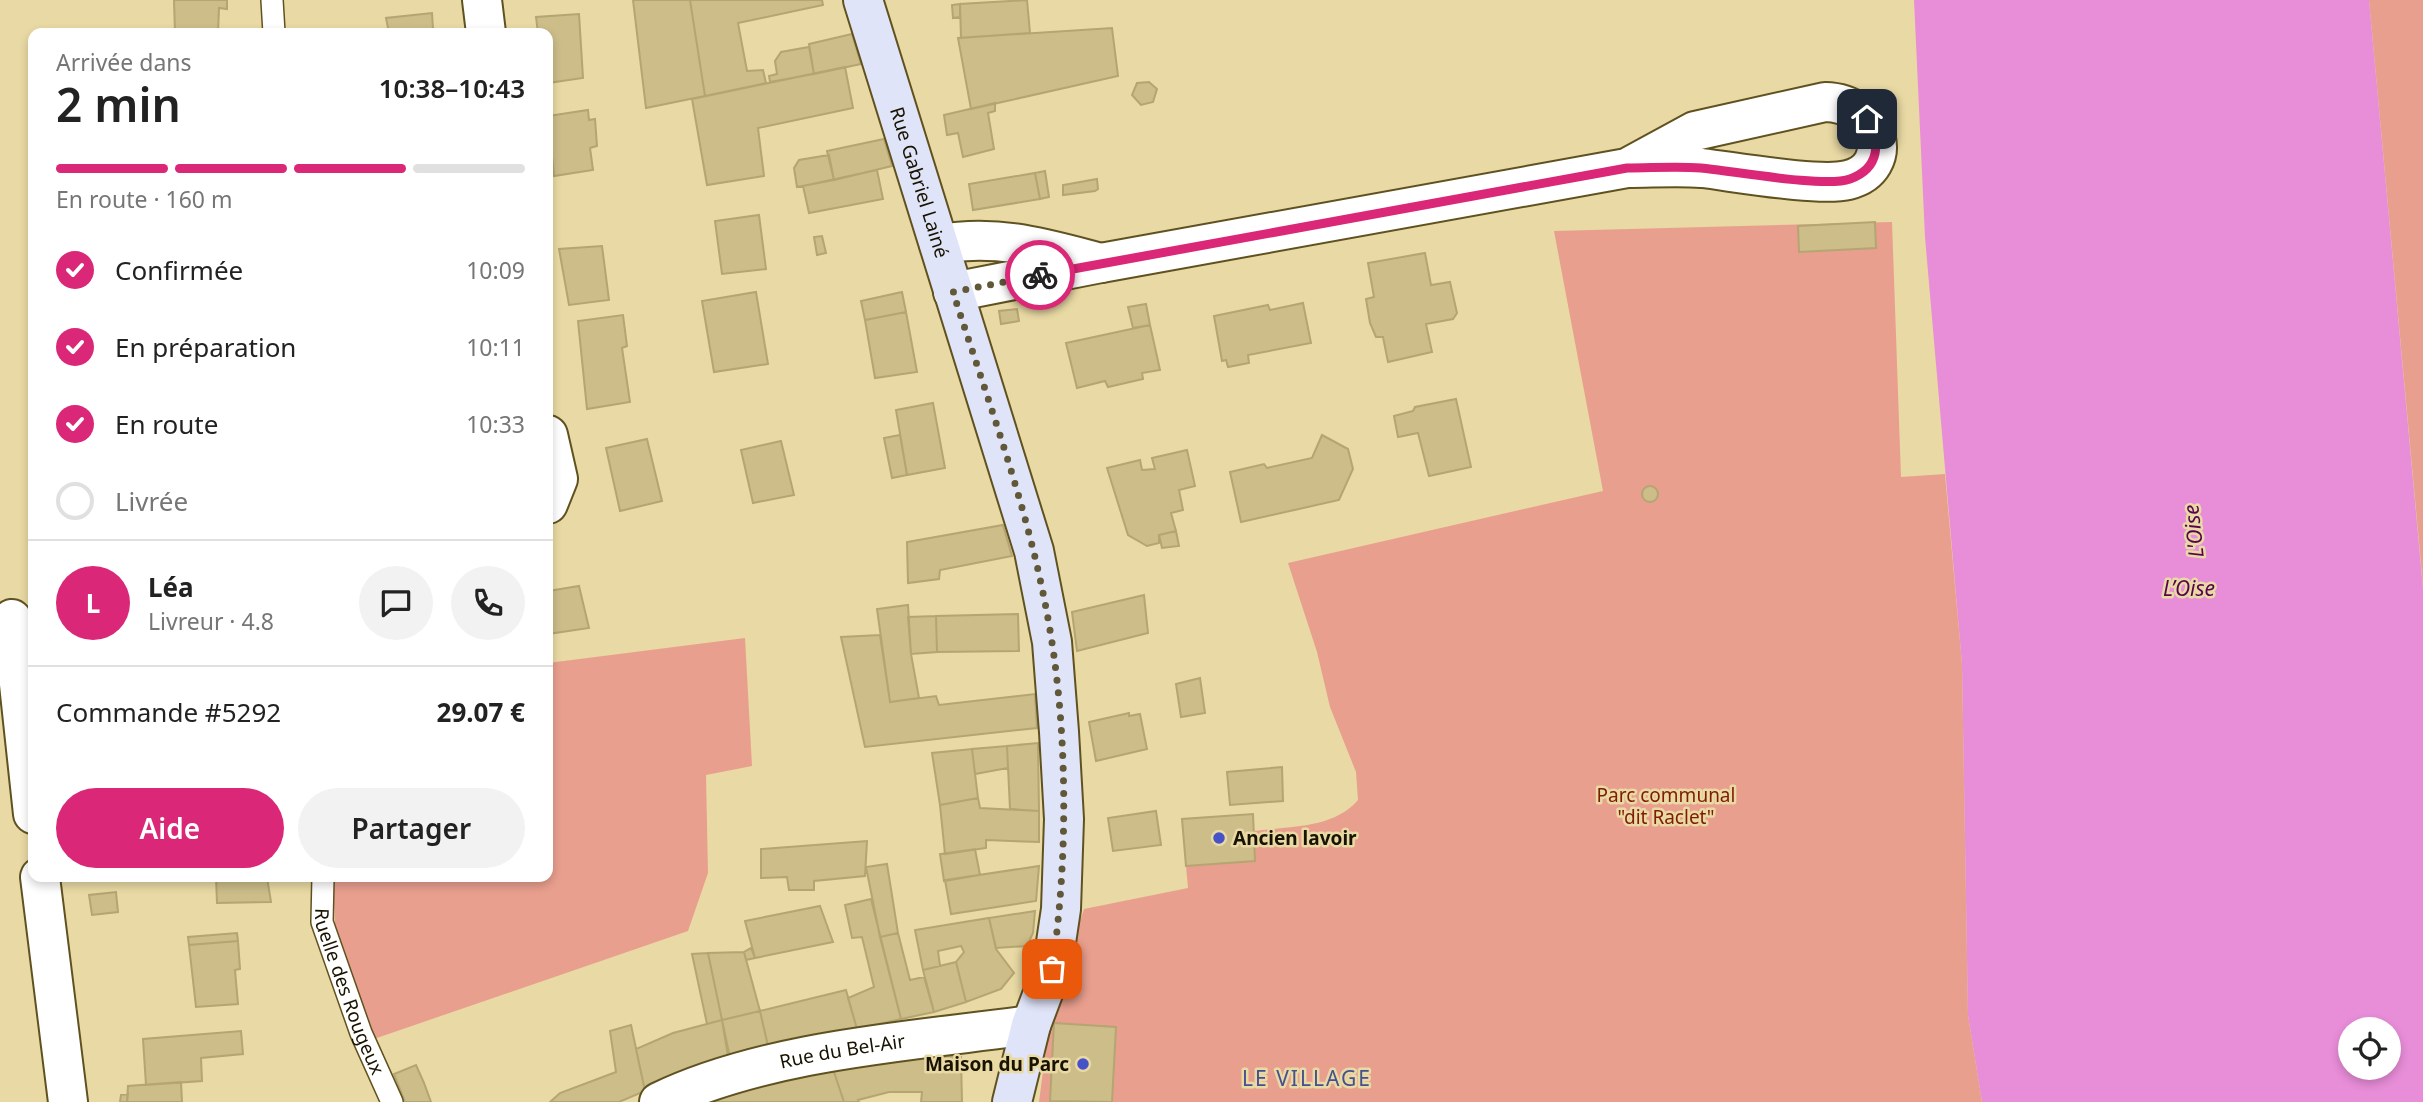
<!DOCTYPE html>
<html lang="fr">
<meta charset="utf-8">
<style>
:root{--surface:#fff;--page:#f2f2f2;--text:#222;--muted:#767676;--line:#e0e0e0;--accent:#db2777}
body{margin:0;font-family:"Noto Sans",sans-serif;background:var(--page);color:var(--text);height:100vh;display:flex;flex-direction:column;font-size:26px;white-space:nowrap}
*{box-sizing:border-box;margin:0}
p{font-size:23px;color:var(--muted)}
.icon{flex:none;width:38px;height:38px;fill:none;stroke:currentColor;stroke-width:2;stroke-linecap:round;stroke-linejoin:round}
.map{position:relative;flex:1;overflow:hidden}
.details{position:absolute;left:28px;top:28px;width:525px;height:854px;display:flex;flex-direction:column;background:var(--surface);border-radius:14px;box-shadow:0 4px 10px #0003}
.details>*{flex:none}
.fabs{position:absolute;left:2338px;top:1017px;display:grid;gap:14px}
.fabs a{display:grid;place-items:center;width:63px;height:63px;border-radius:50%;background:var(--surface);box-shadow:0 4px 10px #0003;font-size:35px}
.pin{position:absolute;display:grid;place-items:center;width:60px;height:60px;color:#fff;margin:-30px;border-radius:14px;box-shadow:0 4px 10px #0006}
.courier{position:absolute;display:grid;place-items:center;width:70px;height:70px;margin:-35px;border:5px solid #db2777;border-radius:50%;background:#fff;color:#222;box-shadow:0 2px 9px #0007}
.summary em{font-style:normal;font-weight:600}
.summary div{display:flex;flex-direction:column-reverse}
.summary{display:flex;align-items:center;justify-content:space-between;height:119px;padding:0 28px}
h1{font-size:46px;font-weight:600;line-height:52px}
.bar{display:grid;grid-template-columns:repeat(4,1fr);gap:10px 7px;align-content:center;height:84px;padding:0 28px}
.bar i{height:9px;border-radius:5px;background:var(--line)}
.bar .current{background:var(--accent)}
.bar p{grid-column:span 4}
.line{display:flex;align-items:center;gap:18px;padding:0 28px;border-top:2px solid var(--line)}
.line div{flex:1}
.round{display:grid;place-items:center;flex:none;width:74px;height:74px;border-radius:37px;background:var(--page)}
ol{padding:0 28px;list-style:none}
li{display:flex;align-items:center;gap:21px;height:77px}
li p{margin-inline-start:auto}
li .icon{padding:7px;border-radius:50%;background:var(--accent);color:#fff;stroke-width:4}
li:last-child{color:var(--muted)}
li i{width:38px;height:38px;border:4px solid var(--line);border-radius:50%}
.primary-button{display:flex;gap:14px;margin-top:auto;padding:14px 28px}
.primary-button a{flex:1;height:80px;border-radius:42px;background:var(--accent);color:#fff;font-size:28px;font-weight:600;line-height:80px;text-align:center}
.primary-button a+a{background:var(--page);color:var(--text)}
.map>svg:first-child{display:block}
.green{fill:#e99f8e}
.water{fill:#e88dd8;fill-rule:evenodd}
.building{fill:#ccbd89;stroke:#b4a572;stroke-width:2}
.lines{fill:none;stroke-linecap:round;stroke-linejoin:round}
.lane-casing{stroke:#605220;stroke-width:24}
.street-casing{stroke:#605220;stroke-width:42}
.secondary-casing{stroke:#605220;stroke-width:42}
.lane{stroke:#fff;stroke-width:21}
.street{stroke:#fff;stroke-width:38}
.secondary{stroke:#e0e4f8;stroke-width:38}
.done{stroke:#61583a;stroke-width:7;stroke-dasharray:0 12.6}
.route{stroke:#db2777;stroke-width:9}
.poi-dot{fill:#4652c7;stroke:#e9d9a4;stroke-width:2.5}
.labels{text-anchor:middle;stroke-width:5;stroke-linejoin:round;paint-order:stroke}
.street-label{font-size:19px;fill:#181301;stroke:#e9d9a4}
.park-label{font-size:19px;fill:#801b04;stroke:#e9d9a4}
.poi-label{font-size:19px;font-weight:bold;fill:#181301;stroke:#e9d9a4;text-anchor:start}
.water-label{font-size:21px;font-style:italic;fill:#58034f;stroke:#e9d9a4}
.neighbourhood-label{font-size:21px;letter-spacing:2px;fill:#45508d;stroke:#e9d9a4}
</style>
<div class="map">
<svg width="2423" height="1102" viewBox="0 0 2423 1102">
<rect width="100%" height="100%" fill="#e9d9a4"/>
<path class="green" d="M2369,0h54v590l-1,-15z
M1892,222l9,255 44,-3 17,190 6,351 14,87h-943l12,-92 33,-101 104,-21 -2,-22 69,-5 -1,-30c36,-5 79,-2 104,-31l-2,-28 -26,-65 -13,-55 -29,-89 315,-72 -49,-260z
M745,638l7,128 -46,9 2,98 -20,58 -317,109 -36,-116 -2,-47h215v-214z"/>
<path class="water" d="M1914,0h455l54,589v513h-441l-14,-87 -6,-351 -37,-427zM2350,1029h39v39h-39z"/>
<path class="building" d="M174,0h53v9l-8,-1 -1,25h-43z
M633,0h57l15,96 -59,12z
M690,0h132l1,5 -85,18 9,48 16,-1 3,13 -61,13z
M1027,0l3,33 -69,5 -1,-34z
M960,4v13l-7,1 -1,-13z
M432,13l1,16h8v4h-52l-3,-15z
M579,14l4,64 -35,5v-50h-10l-2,-16z
M1112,28l6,48 -147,33 -13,-71z
M852,34l9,30 -47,10 -5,-30z
M809,47l5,27 -44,8 -1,-6 8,-2 -2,-13 6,-9z
M845,67l8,41 -95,20 6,48 -57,9 -15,-86z
M1149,82l8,7 -4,13 -12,3 -9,-10 5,-12z
M995,103v8l-7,2 6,36 -31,8 -5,-24 -11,2 -3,-20z
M588,110l1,10 6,-1 2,27 -7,2 3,22 -39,6 -6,-60z
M884,139l8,27 -58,14 -7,-29z
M829,155l5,25 -37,7 -3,-19 5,-8z
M877,170l6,29 -74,14 -6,-27z
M1045,171l4,26 -9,2 -5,-26z
M1035,173l5,26 -67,11 -4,-26z
M1097,179l1,10 -3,2 -32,4v-10z
M759,215l7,54 -44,5 -7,-53z
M1875,222l1,26 -77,4 -1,-26z
M822,236l4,17 -9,2 -3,-18z
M602,246l7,54 -40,5 -10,-56z
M1425,253l6,32 19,-3 7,31 -4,6 -27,5 6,28 -44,10 -5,-25h-7l-6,-14 -4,-24 8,-2 -6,-34z
M756,292l12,72 -54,8 -12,-71z
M902,292l4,20 -41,8 -4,-19z
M1303,303l8,40 -63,12 1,8 -21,4 -2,-7 -4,1 -8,-45 54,-11 2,5z
M1146,304l4,21 -17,3 -5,-21z
M1017,309l2,12 -18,3 -2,-13z
M906,312l11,60 -42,6 -10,-58z
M623,315l4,31 -5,2 8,54 -43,7 -9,-88z
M1150,325l10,45 -18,3 1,6 -35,8 -3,-6 -28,7 -11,-45z
M1456,399l15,68 -42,9 -11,-43 -20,4 -4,-21 19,-5 2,-4z
M933,403l12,65 -38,7 -11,-65z
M900,435l7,40 -15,3 -8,-40z
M1322,435l26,14 5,20 -14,31 -98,22 -11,-50 34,-8 3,4 45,-10z
M647,439l15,62 -42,10 -14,-63z
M781,441l13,54 -41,8 -12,-53z
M1187,450l8,36 -16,4 4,20 -12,3 5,18 -17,4v8l-12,3 -19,-11 -21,-67 33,-8 2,10 13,-1 -3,-11z
M1642 494a8 8 0 1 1 16 0a8 8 0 1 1-16 0Z
M1003,525l9,31 -72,14 -1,9 -31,4 -1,-41z
M1176,531l3,15 -17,2 -3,-13z
M579,586l10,42 -41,6v-43z
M1144,595l4,38 -71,18 -5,-39z
M908,605l3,49 8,44 -29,4 -13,-93z
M1018,614l1,37 -82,1 -1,-36z
M936,616l1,36 -26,2 -3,-37z
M880,635l10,67 46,-6 3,9 96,-11 2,34 -172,19 -24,-110z
M1200,678l5,35 -24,4 -5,-33z
M1129,713v3l11,-2 7,35 -51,12 -7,-39z
M1038,743l1,68 -29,-2 -3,-63z
M1007,746l1,22 -33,6 -3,-25z
M972,749l6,49 -38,7 -8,-52z
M1282,767l1,34 -53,4 -3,-33z
M978,798l2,10 59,3v31l-53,-2v8l-41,6 -5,-49z
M1156,811l5,34 -48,6 -5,-33z
M1253,814l2,47 -69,5 -4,-47z
M867,841l-2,35 -51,5v9h-25l-2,-13 -26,1v-29z
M975,849l5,26 -36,6 -4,-27z
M887,864l11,69 -18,4 -14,-70z
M1039,866l-3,35 -85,13 -6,-34z
M216,877h51l4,25 -54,1z
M116,892l2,20 -26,3 -3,-20z
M871,899l30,120 -44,10 -9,-31 26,-11 -12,-50 -10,1 -7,-33z
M820,906l13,36 -78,16 -10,-37z
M1035,911l-2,22 -6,13 -31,2 -7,-30z
M989,918l7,31 18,24 -13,16 -35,13 -10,-40 8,-10 -3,-6 -23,5 2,15 -17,4 -8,-40z
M237,933l1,8 -49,4 -1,-8z
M898,933l12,47 14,-3 10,35 -33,7 -21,-82z
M238,941l2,28 -5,1 3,34 -42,3 -7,-62z
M751,948l4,10 -9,2 -2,-8z
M744,952l16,59 -38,9 -14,-67z
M708,953l14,67 -15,4 -15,-70z
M956,962l10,40 -32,10 -11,-42z
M846,990l11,39 -89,17 -8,-35z
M760,1011l8,35 -38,12 -8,-38z
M722,1020l6,36 -83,35 -9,-42 37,-16z
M1054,1023l62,4 -4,75 -62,-1z
M631,1025l14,66 -26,11h-69l10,-9 56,-21 -6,-41z
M241,1031l2,23 -42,4 1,23 -56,4 -3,-46z
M919,1056l42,1 1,45h-41l1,-10h-33l-31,8 1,2h-15l-12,-36z
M416,1065l8,18 7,19h-26l-11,-28z
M832,1066l12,36h-148z
M181,1082l1,20h-55l1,-16z
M128,1094l-1,8h-7l1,-7z"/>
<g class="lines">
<g class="lane-casing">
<g id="lane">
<path d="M272,0l2,33"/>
<path id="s1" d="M323,877l-1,45 39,111 31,69"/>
</g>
</g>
<g class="street-casing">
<g id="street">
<path d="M482,0l4,33"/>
<path d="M939,244c60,-10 105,4 162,19l-148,29"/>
<path d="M1101,263l526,-95c25,0 50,-2 75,0 34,4 117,19 146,12 49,-12 32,-77 -23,-78l-130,29 -68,37"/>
<path d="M548,435l10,44 -10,25"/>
<path d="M12,619l21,195"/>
<path d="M40,877l28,225"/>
<path id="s2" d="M659,1102c108,-52 253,-61 372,-77"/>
</g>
</g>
<g class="secondary-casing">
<g id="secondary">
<path id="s3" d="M863,0l171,551 18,91 7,90 5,87 -3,90 -9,60 -21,56 -19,77"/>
</g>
</g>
<use href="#lane" class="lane"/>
<use href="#street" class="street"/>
<use href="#secondary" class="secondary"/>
</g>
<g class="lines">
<path class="done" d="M1040,275l-87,17c33,103 73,210 93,316 22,112 23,248 6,361"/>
<path class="route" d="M1040,275l587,-107c24,0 50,-2 74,0 32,3 124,20 149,11 30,-11 31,-37 17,-60"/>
</g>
<g class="poi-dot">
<circle cx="1219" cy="838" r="7"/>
<circle cx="1083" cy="1064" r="7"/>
</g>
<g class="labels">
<g class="street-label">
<text dy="7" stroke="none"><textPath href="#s3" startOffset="191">Rue Gabriel Lainé</textPath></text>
<text dy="7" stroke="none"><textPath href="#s1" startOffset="119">Ruelle des Rougeux</textPath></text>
<text dy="7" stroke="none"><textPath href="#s2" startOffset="191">Rue du Bel-Air</textPath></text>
</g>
<g class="park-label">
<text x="1666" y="802">Parc communal<tspan x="1666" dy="22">"dit Raclet"</tspan></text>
</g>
<g class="poi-label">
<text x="1233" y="845">Ancien lavoir</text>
<text x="1069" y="1071" text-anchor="end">Maison du Parc</text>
</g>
<g class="water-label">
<text transform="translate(2194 531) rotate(-96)" y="7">L'Oise</text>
<text x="2189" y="596">L’Oise</text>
</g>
<g class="neighbourhood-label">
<text x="1307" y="1086">LE VILLAGE</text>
</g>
</g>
</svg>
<div class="fabs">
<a><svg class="icon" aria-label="locate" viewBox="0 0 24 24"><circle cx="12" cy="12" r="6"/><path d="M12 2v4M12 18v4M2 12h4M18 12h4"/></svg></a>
</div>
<div class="pin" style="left:1052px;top:969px;background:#ea580c"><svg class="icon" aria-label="bag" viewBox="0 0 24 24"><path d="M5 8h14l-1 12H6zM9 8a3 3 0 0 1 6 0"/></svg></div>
<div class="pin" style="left:1867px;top:119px;background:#1f2937"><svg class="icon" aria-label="home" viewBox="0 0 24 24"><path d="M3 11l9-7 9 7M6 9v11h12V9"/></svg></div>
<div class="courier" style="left:1040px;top:275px"><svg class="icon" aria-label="bike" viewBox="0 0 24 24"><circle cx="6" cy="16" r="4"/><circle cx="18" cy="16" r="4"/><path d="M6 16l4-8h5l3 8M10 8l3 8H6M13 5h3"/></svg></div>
<section class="details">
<div class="summary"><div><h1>2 min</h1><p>Arrivée dans</p></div><em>10:38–10:43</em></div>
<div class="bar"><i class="current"></i><i class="current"></i><i class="current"></i><i></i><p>En route · 160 m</p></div>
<ol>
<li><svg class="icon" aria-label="check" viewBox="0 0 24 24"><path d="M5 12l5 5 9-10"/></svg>Confirmée<p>10:09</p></li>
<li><svg class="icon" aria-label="check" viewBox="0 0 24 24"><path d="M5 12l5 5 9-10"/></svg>En préparation<p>10:11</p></li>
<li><svg class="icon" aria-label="check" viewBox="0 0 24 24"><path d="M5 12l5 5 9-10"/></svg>En route<p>10:33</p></li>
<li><i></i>Livrée</li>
</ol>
<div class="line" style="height:126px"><b class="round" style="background:var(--accent);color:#fff">L</b><div><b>Léa</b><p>Livreur · 4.8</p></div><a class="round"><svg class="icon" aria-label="chat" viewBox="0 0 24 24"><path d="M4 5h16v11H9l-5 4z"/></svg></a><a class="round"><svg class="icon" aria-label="phone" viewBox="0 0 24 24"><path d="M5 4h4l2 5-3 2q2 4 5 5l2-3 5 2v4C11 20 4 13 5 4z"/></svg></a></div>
<div class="line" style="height:91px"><div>Commande #5292</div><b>29.07 €</b></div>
<div class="primary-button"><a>Aide</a><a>Partager</a></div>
</section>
</div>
